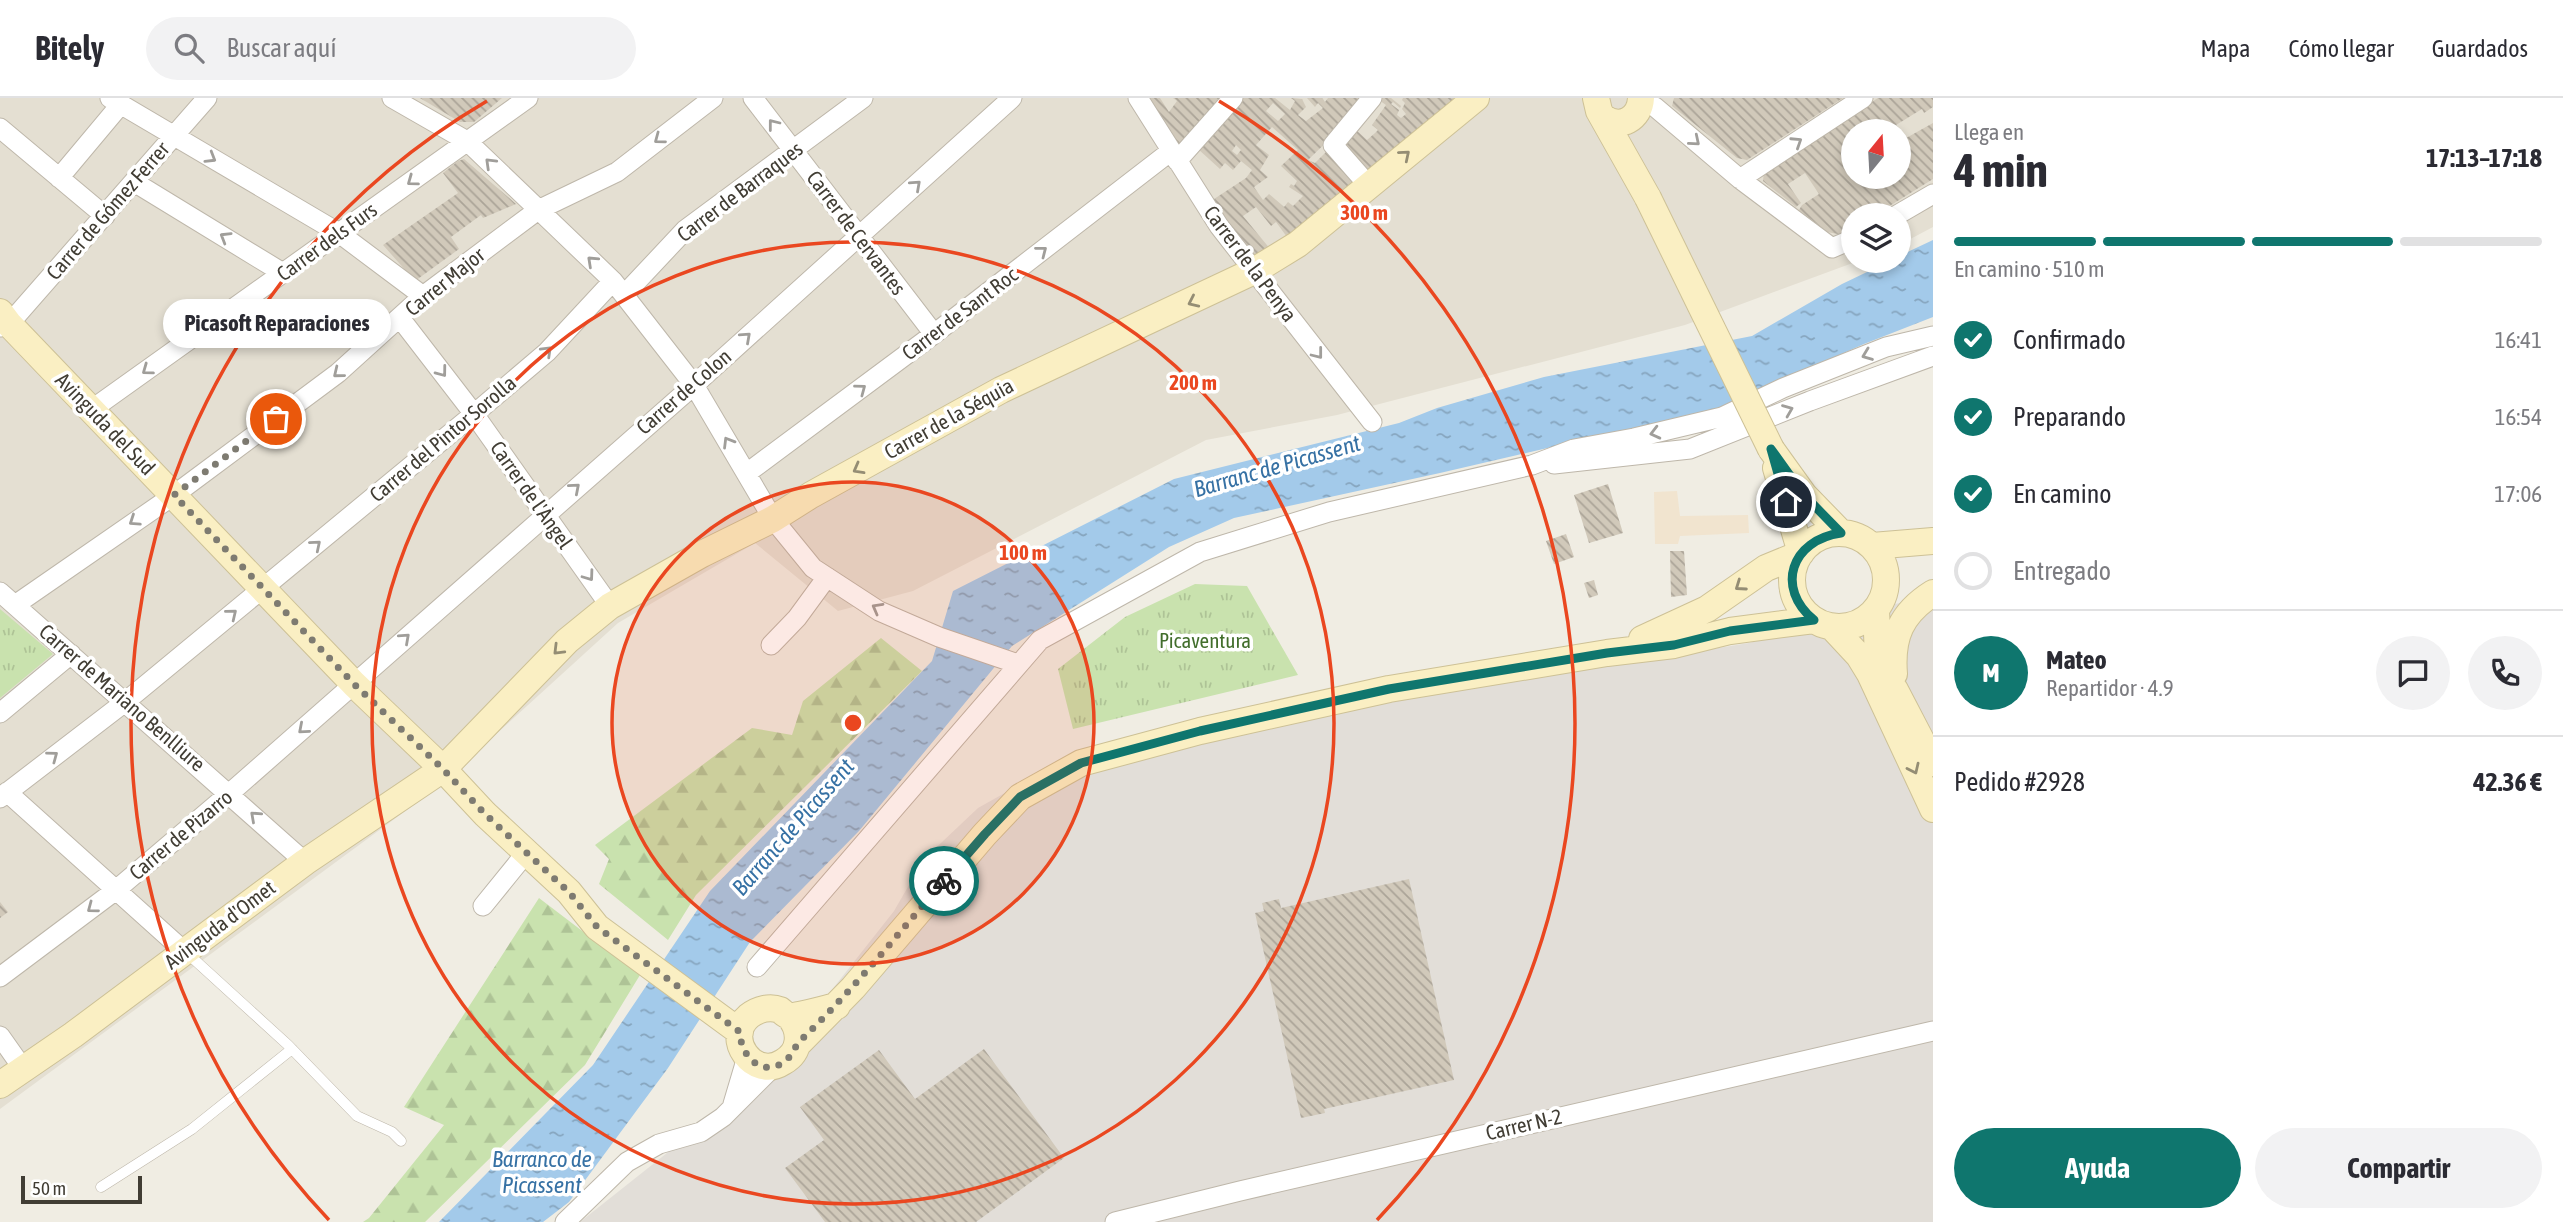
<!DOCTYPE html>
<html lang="es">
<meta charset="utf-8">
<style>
:root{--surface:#fff;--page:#f2f2f3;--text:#2b2b33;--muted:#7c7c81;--line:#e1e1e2;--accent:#0f766e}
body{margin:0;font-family:"Asap Condensed",sans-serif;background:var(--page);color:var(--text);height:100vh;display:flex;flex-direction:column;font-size:26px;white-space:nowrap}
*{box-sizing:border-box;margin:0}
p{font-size:23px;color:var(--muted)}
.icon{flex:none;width:38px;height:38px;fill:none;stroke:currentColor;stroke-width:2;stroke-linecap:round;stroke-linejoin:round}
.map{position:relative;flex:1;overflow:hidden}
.details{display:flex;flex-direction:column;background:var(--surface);width:630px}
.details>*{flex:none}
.needle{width:46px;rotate:18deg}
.controls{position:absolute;left:1841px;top:21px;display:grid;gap:14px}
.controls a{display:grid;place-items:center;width:70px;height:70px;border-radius:50%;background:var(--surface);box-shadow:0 4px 10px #0003;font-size:35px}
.scale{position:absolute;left:21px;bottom:18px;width:121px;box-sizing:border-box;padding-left:7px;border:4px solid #413d34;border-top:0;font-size:19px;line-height:24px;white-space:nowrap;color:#413d34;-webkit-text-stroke:5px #fff;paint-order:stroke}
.pin{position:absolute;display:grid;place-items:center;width:60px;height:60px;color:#fff;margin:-30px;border:4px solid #fff;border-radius:50%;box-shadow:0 2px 7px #0007}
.courier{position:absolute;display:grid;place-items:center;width:70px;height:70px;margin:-35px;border:5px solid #0f766e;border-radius:50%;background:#fff;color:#222;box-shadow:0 2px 9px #0007}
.bubble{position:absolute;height:49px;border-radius:24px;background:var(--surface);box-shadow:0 4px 10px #0003;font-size:23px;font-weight:700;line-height:49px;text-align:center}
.summary em{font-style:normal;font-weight:700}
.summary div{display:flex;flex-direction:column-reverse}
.summary{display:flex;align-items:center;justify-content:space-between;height:119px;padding:0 21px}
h1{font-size:46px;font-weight:700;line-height:52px}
.bar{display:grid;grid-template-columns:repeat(4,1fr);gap:10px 7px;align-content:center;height:84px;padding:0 21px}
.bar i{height:9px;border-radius:5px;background:var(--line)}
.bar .selected{background:var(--accent)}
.bar p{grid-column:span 4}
.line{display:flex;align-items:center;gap:18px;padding:0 21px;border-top:2px solid var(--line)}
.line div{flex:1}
.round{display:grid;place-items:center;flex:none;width:74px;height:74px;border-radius:37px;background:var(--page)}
ol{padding:0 21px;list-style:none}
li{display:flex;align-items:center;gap:21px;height:77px}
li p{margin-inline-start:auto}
li .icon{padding:7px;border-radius:50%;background:var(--accent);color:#fff;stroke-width:4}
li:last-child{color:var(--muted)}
li i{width:38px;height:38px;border:4px solid var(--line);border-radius:50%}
.button{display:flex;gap:14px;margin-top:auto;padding:14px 21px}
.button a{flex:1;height:80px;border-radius:42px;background:var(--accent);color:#fff;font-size:28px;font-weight:700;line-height:80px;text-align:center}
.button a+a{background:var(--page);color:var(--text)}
header{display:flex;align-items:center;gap:42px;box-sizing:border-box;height:98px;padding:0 35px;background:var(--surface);border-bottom:2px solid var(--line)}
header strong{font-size:33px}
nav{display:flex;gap:38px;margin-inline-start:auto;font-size:24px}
.search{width:490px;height:63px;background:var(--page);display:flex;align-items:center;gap:18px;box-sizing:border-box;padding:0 24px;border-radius:38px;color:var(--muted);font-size:26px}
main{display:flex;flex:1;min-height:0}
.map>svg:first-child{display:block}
.residential{fill:#e4dfd2;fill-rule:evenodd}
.commercial{fill:#f1e4cf}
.industrial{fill:#e2ded8}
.grass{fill:url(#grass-tufts)}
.forest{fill:url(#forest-firs)}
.water{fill:url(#water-ripples)}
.building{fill:url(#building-back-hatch);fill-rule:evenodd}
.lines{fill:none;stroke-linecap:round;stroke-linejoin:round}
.lane-casing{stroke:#beb7aa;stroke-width:11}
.street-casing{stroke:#beb7aa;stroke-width:21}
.secondary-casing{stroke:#cdc196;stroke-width:28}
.lane{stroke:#fff;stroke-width:10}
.street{stroke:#fff;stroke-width:19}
.secondary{stroke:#faefc3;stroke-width:26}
.secondary-bridge-casing{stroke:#cdc196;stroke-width:28;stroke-linecap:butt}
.secondary-bridge{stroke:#faefc3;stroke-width:26}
.oneway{stroke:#a09e9a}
.oneway2{stroke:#948d74}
.done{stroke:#7e7b71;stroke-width:7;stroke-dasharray:0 12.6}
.route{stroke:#0f766e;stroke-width:9}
.ring{fill:none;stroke:#ea4720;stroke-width:3.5}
.labels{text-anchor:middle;stroke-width:7;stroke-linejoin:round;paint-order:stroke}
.street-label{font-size:21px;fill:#413d34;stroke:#fff}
.park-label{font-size:21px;fill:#426e2c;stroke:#fff}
.water-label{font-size:23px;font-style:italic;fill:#3671a4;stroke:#fff}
.centre{fill:#ea4720;stroke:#fff;stroke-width:3.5}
.ring-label{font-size:21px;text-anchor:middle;font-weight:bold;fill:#ea4720;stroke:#fff;stroke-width:7;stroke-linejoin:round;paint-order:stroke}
</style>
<header>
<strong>Bitely</strong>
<div class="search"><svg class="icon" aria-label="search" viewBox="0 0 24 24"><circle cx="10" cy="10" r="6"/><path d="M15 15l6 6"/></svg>Buscar aquí</div>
<nav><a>Mapa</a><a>Cómo llegar</a><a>Guardados</a></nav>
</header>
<main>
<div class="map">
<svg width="1933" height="1124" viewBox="0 0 1933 1124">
<defs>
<pattern id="grass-tufts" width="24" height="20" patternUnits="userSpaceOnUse" patternTransform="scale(1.75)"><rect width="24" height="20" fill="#c9e2ae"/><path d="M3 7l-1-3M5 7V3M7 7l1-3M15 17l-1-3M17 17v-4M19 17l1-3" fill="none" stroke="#aec396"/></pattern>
<pattern id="forest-firs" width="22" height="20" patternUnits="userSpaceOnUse" patternTransform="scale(1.75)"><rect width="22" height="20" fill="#c9e2ae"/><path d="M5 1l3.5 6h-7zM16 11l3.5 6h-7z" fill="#aec396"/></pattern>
<pattern id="water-ripples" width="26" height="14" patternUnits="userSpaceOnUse" patternTransform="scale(1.75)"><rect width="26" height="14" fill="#a3caea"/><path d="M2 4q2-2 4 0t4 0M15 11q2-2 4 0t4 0" fill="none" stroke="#86a5be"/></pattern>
<pattern id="building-back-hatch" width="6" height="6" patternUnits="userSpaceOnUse" patternTransform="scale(1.75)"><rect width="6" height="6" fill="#d1c9ba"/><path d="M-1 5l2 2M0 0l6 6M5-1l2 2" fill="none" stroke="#aba498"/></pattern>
</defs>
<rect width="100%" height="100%" fill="#f0ede3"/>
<path class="residential" d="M0,0h1933v129l-34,18v-30h-46v46h5l-173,64 -348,90 -131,25 -293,151 -75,20 -83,-68 -137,80 -180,164 -438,322zM1853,33h46v46h-46z"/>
<path class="commercial" d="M1677,393l3,25 68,-1 1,18 -69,3 -2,8h-23l-1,-52z"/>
<path class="industrial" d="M1933,496v628h-1353l116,-92 116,-115 82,-104 30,-52 54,-51 69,-39 310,-62 392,-64z"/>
<path class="grass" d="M1195,486l52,2 51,89 -225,54 -15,-60 67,-52z
M0,511l53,45 -53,44z"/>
<path class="forest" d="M881,540l41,33 -226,224 -28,45 -69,-56 10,-25 -14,-14 157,-117 40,7 11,-34z
M539,800l101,77 -55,90 -160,157h-62l6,-4 75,-93 -40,-18z"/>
<path class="water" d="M1933,142v77l-69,27 -144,64 -280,65 -206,45 -65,29 -157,99 -153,185 -109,111 -82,126 -99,134 -26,20h-104l154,-157 117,-174 222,-230 21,-70 221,-112 225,-56 38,-15 107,-31 208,-41 90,-52 48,-23h9v-5z"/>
<path class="building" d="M420,0h82l-28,24h-14z
M1147,0h13l9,14 8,-11 -4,-3h48l-39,48 -10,-1z
M1238,0h37l15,12 5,-9 -4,-3 11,1 4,8 -8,8 8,6 17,-13 -5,-5 -3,4 -8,-9h15l3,4 3,-4h38l-20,25 -38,37 7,3 17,-17 27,32 -72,59 -11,-15 -5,4 -15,-19 -13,9 28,34 -21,7 -39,-56 35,-23 6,-8 -11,-9 -8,9 -8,-7 -5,6 -22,-20zM1273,5l12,11 -7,7 -12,-10zM1272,29l26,23 -17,16 16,15 -3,5 -3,-2 -2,3 14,9 -10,10 -5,-4 -4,5 -15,-13 -6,6 -9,-13 14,-10 -8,-7 9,-15 -13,-10zM1236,47l5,5 -4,5 -5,-4z
M1376,0h15l10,8 -1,2 -7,-6 -2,2 8,6 -2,5 4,3 5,-4 -4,-5 3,-6 -3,-3 1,-2h50l3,3 -91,73 -26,-31 15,-15 13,12 8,-7 3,-3 -6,-5 14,-20z
M1674,0h169l-96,62 -10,-2 -65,-52z
M1878,0h55v9l-9,6 -2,-4 -26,16 3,4 -3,2h-43v46h46v-35l34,-19v56l-58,36h-22v14l-10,6 -16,-3 -28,-22 3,-5 17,-11 -14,-21 -17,11 13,19 -5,4 -33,-26 1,-10z
M464,61l52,45 -33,14 -2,-3 -30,22 8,12 -44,32 -32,-36 75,-52 -15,-20 15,-12z
M1608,386l15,49 -34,10 -15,-48z
M1566,436l8,23 -20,7 -8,-23z
M1670,453h14l3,44 -16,2z
M1594,482l4,15 -9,3 -5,-15z
M1409,781l45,201 -130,29 1,4 -24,5 -46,-205 9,-2 -2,-8 17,-4 2,9z
M0,804l8,10 -8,6z
M984,951l80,109 -88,64h-151l-40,-54 39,-28 -24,-33 79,-57 36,49z"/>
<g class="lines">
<g class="lane-casing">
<path id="lane" d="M187,855l101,92 69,71 35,16 9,9
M101,1089l91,-58 100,-80"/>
</g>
<g class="street-casing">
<path id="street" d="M110,0l229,135 84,63
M392,0l75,43 146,140 81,104 79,134 40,49 66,43 60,26 79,27
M753,0l181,236
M1138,0l81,128 153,196
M1641,3l14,6 85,72 92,69 21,-9
M0,30l105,88
M1177,63l56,-63
M59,80l62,-74
M1740,81l123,-81
M134,84l149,91
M1369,88l-36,-41 39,-47
M1897,117l36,-21
M624,197l61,-65 178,-132
M400,220l74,96 136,192
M0,229l9,-3 198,-226
M91,312l437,-312
M1554,366l136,-15 120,-48 123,-45
M747,375l187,-139 237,-183
M0,494l305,270
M15,507l159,-110 164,-122 85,-77 115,-86 79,-38 96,-74
M771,547l26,-27 30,-41
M0,615l71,-59
M7,694l178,160
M0,700l125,-96 349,-288 73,-62 66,-71
M483,808l43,-53
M757,869l283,-327 160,-88 129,-40 203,-47 42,-16 60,-11 88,-21 61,-29 103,-41 47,-11
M0,879l116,-87 114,-97 464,-408 318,-287
M0,938l24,34
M733,1006l14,-47
M565,1124l62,-60 32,-18 42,-12 22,-15 51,-51
M1115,1124l125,-31 693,-160"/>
</g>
<g class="secondary-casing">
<path id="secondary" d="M1596,0l3,13 49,87
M1603,19c17,13 37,2 38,-19
M0,214l9,12 345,360 89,85 42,45 84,78 28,35 143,105
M1771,351l33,46 37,38
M1776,370l25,85
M1792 482a47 47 0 1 1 94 0a47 47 0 1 1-94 0Z
M1872,448l61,-5
M1876,512l2,47 7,19 10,14 38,73
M1832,529l27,29 11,18 63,135
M1642,541l65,-30 59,-41 34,-14
M1894,576c-3,-37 7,-61 39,-81
M789,918c13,15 12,36 -6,46 -29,19 -60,-24 -34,-46 9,-7 21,-10 31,-6 3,2 5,5 9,6 7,1 39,-8 48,-10
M797,947l56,-57 132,-154 35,-37 61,-34 119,-32 189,-42 218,-36 67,-8 56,-14 84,-11
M0,987l73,-50 232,-173 138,-93 124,-128 43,-35 92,-52 71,-35 38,-24 190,-105 253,-119 44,-27 178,-146"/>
</g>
<use href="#lane" class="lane"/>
<use href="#street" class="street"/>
<use href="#secondary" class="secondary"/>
<g class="secondary-bridge-casing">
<path id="secondary-bridge" d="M1648,100l123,251"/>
</g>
<use href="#secondary-bridge" class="secondary-bridge"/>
</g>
<defs><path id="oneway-chevron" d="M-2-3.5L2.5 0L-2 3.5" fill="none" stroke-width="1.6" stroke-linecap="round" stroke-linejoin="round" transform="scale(1.75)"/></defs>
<g class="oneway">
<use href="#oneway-chevron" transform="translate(773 26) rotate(-128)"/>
<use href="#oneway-chevron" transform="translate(659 41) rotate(143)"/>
<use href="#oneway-chevron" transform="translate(1695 43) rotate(40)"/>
<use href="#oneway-chevron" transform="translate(1797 44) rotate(-33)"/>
<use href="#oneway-chevron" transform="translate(211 60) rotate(31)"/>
<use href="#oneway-chevron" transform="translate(490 65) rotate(-136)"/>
<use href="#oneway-chevron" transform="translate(412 83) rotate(144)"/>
<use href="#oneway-chevron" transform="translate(916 87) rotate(-42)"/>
<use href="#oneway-chevron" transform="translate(225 139) rotate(-149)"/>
<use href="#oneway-chevron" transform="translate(1042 153) rotate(-38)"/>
<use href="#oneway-chevron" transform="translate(592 163) rotate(-137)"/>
<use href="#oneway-chevron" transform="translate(746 239) rotate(-42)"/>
<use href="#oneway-chevron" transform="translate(547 253) rotate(-44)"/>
<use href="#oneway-chevron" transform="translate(1318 256) rotate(52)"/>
<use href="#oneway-chevron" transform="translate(1867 257) rotate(159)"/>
<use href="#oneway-chevron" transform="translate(147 272) rotate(144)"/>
<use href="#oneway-chevron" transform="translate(442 274) rotate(53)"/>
<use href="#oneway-chevron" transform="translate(338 275) rotate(141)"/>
<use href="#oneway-chevron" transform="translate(861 291) rotate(-37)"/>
<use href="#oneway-chevron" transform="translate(1788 312) rotate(-22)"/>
<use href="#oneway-chevron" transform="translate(1655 335) rotate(166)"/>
<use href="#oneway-chevron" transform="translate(728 344) rotate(-121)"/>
<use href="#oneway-chevron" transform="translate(575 390) rotate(-41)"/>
<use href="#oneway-chevron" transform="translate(134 423) rotate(146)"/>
<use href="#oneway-chevron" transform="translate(316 447) rotate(-40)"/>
<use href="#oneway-chevron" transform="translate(589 478) rotate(54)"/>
<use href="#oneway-chevron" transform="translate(877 510) rotate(-151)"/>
<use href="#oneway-chevron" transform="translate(232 516) rotate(-39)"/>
<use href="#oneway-chevron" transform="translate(405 540) rotate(-42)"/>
<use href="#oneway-chevron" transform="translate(303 631) rotate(139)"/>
<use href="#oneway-chevron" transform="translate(53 658) rotate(-37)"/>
<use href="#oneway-chevron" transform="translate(255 718) rotate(-138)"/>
<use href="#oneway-chevron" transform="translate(92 810) rotate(143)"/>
</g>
<g class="oneway2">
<use href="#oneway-chevron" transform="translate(1405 57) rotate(-40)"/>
<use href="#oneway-chevron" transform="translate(1193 204) rotate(155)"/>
<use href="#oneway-chevron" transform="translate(858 371) rotate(151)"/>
<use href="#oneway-chevron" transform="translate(1740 488) rotate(145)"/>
<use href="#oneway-chevron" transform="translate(558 552) rotate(135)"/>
<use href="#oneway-chevron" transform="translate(1914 671) rotate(65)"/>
</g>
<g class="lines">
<path class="done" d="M276,321l-102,76 180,189 89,85 42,45 84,78 28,35 143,105c0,21 18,44 41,32 11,-6 12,-16 20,-24 52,-50 96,-105 143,-159"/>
<path class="route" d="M944,783l41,-47 35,-37 61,-34 119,-32 189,-42 218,-36 67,-8 56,-14 84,-11c-39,-32 -23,-80 27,-87l-37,-38 -33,-46 15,53"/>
</g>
<circle cx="853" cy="625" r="241" fill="#ea4720" fill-opacity=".12"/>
<g class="ring">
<circle cx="853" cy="625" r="241"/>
<circle cx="853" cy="625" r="481"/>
<path d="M329 1122A722 722 0 0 1 487 3M1219 3A722 722 0 0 1 1377 1122"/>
</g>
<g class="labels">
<g class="street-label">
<text transform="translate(740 94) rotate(-37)" y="7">Carrer de Barraques</text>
<text transform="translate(108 113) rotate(-49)" y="7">Carrer de Gómez Ferrer</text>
<text transform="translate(856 135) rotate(53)" y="7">Carrer de Cervantes</text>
<text transform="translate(327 144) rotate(-36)" y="7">Carrer dels Furs</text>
<text transform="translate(1250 166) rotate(53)" y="7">Carrer de la Penya</text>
<text transform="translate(445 184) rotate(-39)" y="7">Carrer Major</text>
<text transform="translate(960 216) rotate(-37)" y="7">Carrer de Sant Roc</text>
<text transform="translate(684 294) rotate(-41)" y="7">Carrer de Colon</text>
<text transform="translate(949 321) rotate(-29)" y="7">Carrer de la Séquia</text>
<text transform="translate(105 326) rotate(46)" y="7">Avinguda del Sud</text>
<text transform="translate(443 341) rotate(-40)" y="7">Carrer del Pintor Sorolla</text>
<text transform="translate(531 397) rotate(55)" y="7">Carrer de l'Àngel</text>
<text transform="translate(122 600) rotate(41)" y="7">Carrer de Mariano Benlliure</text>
<text transform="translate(181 737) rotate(-40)" y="7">Carrer de Pizarro</text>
<text transform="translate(220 827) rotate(-37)" y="7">Avinguda d'Omet</text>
<text transform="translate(1524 1027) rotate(-13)" y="7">Carrer N-2</text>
</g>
<g class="park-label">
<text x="1205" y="550">Picaventura</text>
</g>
<g class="water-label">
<text transform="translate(1277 368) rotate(-16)" y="8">Barranc de Picassent</text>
<text transform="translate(793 729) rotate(-49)" y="8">Barranc de Picassent</text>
<text x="542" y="1069">Barranco de<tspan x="542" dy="26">Picassent</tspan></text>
</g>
</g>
<circle cx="853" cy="625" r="10" class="centre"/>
<g class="ring-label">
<text x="1364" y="122">300 m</text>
<text x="1193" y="292">200 m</text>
<text x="1023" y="462">100 m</text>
</g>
</svg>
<div class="controls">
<a><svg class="needle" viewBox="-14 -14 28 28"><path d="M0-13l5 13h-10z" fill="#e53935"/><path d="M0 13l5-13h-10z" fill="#7c7c81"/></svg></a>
<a><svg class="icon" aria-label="layers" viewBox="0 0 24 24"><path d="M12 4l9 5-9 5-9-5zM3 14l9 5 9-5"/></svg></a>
</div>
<div class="scale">50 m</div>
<div class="pin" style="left:276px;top:321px;background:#ea580c"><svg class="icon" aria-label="bag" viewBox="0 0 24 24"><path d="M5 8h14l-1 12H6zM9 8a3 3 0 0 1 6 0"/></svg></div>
<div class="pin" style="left:1786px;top:404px;background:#1f2937"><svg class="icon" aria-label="home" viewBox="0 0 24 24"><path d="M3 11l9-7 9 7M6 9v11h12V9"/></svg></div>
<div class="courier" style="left:944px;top:783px"><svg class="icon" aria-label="bike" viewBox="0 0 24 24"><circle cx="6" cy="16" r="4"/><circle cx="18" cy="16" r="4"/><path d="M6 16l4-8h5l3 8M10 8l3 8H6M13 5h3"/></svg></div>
<div class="bubble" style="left:163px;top:201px;width:228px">Picasoft Reparaciones</div>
</div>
<section class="details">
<div class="summary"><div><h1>4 min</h1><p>Llega en</p></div><em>17:13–17:18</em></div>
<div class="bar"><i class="selected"></i><i class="selected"></i><i class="selected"></i><i></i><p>En camino · 510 m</p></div>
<ol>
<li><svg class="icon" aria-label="check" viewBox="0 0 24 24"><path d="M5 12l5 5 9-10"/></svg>Confirmado<p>16:41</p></li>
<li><svg class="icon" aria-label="check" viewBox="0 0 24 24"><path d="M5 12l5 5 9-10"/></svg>Preparando<p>16:54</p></li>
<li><svg class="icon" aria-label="check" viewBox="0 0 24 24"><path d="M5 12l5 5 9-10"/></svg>En camino<p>17:06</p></li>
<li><i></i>Entregado</li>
</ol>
<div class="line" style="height:126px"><b class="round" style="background:var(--accent);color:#fff">M</b><div><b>Mateo</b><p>Repartidor · 4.9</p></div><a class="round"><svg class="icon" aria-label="chat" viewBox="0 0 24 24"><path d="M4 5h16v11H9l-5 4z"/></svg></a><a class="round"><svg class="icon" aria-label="phone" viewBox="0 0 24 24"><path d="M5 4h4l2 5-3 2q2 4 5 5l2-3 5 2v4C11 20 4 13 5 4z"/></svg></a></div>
<div class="line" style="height:91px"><div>Pedido #2928</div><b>42.36 €</b></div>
<div class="button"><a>Ayuda</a><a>Compartir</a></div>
</section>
</main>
